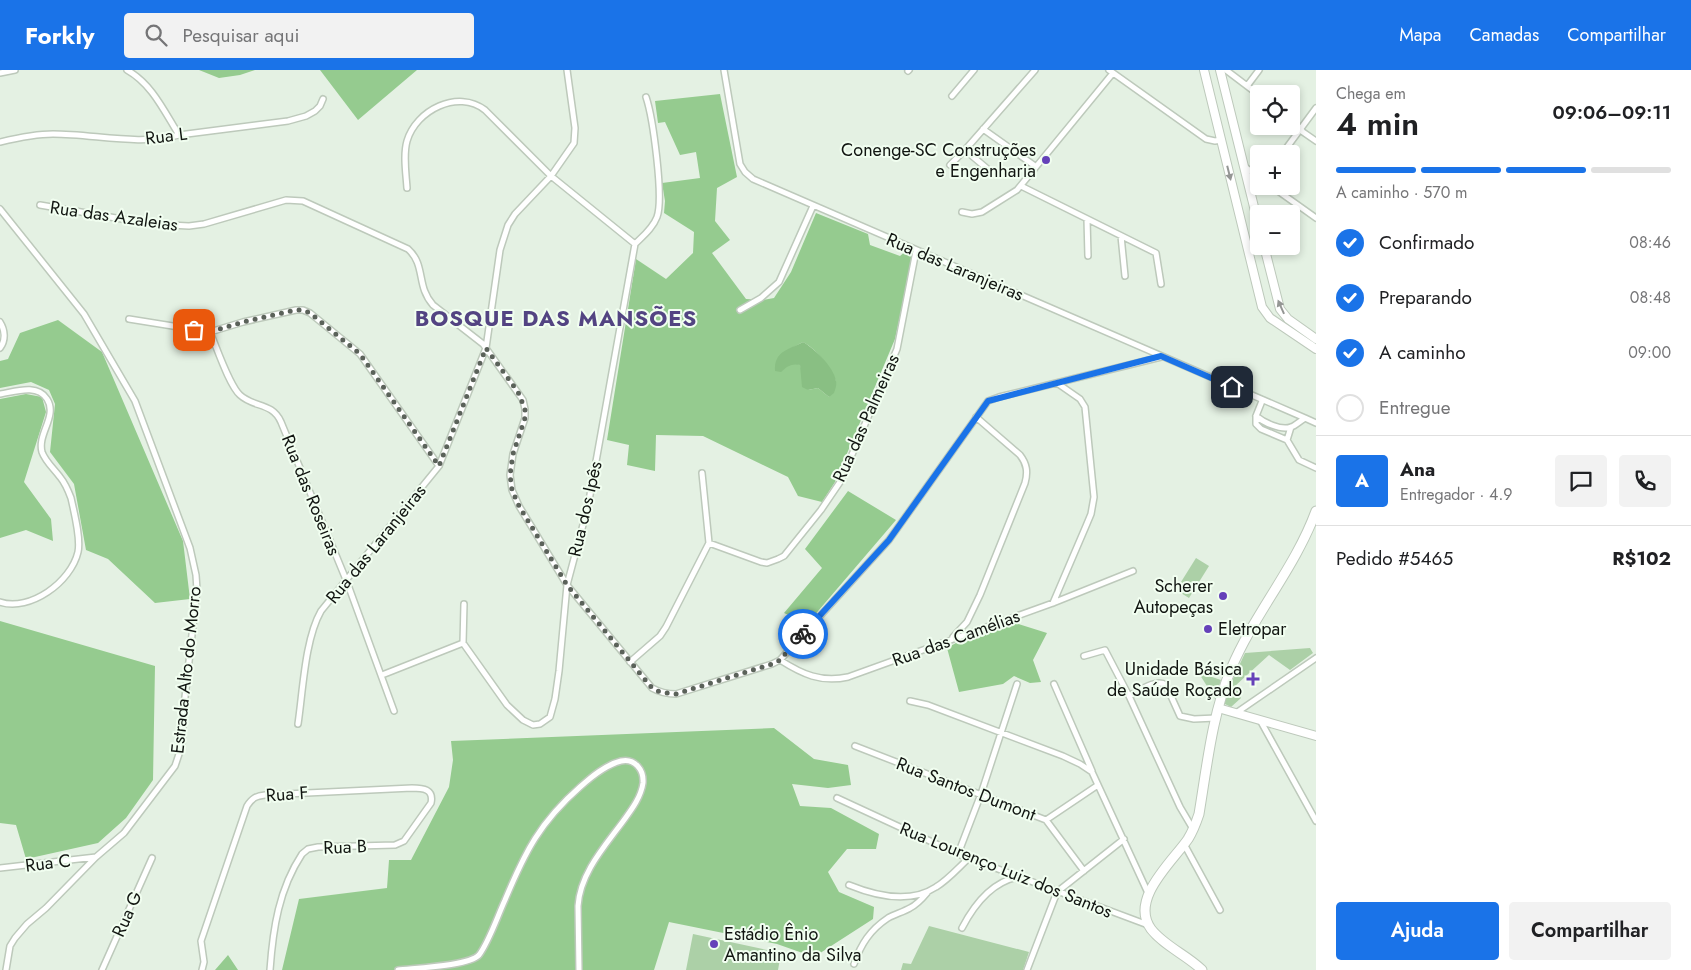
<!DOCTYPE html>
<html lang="pt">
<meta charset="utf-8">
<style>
:root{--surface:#fff;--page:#f2f2f2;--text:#202124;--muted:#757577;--line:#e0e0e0;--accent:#1a73e8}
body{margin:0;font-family:Jost,sans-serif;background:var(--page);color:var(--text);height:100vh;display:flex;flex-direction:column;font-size:19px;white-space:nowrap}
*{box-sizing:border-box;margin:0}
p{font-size:16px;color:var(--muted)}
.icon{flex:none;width:28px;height:28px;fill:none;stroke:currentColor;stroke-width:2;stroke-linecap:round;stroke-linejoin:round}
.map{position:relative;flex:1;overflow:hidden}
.side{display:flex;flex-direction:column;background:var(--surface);width:375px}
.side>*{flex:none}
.controls{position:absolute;left:1250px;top:15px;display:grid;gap:10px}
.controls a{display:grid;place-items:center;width:50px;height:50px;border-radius:5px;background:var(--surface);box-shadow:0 2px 8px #0003;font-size:25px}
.pin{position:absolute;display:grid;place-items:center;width:42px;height:42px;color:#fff;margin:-21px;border-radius:10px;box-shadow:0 2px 8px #0006}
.courier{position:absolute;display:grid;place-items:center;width:50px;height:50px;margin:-25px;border:4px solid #1a73e8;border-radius:50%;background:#fff;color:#222;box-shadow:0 1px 6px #0007}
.summary em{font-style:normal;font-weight:600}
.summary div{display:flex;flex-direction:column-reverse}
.summary{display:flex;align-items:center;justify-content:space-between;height:85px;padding:0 20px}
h1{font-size:32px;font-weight:600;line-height:38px}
.bar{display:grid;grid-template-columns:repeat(4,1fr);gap:8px 5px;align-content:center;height:60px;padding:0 20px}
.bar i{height:6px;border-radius:4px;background:var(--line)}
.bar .current{background:var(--accent)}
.bar p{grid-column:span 4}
.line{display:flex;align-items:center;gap:12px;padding:0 20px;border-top:1px solid var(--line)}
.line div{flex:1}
.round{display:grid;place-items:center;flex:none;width:52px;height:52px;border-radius:5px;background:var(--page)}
ol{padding:0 20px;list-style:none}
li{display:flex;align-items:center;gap:15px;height:55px}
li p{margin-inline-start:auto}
li .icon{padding:5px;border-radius:50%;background:var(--accent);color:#fff;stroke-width:4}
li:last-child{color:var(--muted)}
li i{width:28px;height:28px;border:2px solid var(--line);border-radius:50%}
.action{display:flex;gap:10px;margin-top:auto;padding:10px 20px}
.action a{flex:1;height:58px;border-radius:5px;background:var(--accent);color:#fff;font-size:20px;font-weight:600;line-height:58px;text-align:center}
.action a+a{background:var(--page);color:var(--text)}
header{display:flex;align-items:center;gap:30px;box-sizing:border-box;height:70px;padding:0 25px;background:var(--accent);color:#fff}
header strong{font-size:24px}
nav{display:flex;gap:28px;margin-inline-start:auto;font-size:18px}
.search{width:350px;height:45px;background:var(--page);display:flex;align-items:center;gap:12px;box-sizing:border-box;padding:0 18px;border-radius:5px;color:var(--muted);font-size:19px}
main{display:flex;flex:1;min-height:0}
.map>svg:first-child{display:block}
.green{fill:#acd0a7}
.forest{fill:#95cb8f;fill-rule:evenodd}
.water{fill:#89bf83}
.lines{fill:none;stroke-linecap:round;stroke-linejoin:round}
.street-casing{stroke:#bdc9bb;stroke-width:8}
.secondary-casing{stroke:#bdc9bb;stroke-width:10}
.primary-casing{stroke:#bdc9bb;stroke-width:11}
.street{stroke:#fff;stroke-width:5}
.secondary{stroke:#fff;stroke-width:8}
.primary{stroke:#fff;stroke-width:9}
.oneway{fill:#949694}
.done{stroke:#5b625a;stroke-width:5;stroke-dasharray:0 9}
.route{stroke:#1a73e8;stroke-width:6}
.poi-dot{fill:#6541b9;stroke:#f1fef0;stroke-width:2}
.labels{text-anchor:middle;stroke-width:4;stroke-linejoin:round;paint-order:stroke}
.street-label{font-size:18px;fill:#111511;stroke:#f1fef0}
.poi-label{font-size:18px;fill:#111511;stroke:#f1fef0;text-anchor:end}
.district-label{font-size:22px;font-weight:bold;letter-spacing:1px;fill:#534482;stroke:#f1fef0}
</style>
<header>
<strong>Forkly</strong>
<div class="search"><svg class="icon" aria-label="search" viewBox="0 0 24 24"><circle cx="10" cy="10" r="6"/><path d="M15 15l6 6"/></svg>Pesquisar aqui</div>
<nav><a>Mapa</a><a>Camadas</a><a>Compartilhar</a></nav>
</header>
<main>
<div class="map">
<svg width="1316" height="900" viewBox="0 0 1316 900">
<rect width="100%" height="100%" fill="#e4f1e3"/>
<path class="green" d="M1196,488l13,8 -20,32 -13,-8z
M1310,578l3,5 -23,17 -21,-15 -34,31 6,12 -10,9 -6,-3 -2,-4 22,-47z
M1200,603l21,7 -6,19 -15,-24z
M929,856l100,26 -6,18h-122l2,-7 8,1z
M693,864l88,19 -3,17h-92z"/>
<path class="forest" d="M199,0h56l-15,5 -21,3z
M320,0h97l-59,50z
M720,24l17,83 -20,11 -2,33 15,19 -18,13 34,46 17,1 11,-2 17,-26 25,-59 52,21 2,11 30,11 7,-6 7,3 -19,86 -60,143 -13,20 -24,-6 -10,-19 -85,-41 -47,-1 -1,36 -28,-6 2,-20 -22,-5 29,-181 30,20 27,-26 1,-21 -30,-19 1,-12 -3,-18 38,-5 -4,-26 -16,3 -15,-33 -7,1 -3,-22zM803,272c16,9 25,23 33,39l-7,16 -11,-9 -10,2 -8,-25 -5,-2 -9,3v-15z
M58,250l44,32 81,189 7,58 -35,4 -47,-44 -22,-9 -12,-66 -24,-32 5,-48 -6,-14 -18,-8 -31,6v-27l8,-2 12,-26z
M26,324l16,3 4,15 -22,70 27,37 2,22 -27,-11 -26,8v-139z
M848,421l48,29 -89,104 -23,-11 38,-45 -17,-19z
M0,551l155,45 -2,114 -27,38 -28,25 -72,16 -10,-34 -16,-2z
M1015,553l32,10 -14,27 8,22 -11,1 -16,-7 -11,8 -44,8 -12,-44 18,-10z
M774,658l40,31 34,6 3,20 -23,3 -36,-4 8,22 31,2 48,26 -3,15h-29l-19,23 11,20 35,15 -1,12 -59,38 -37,-13 -108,-22 -15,48h-372l17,-71 88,-11 2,-28h22l38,-73 4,-27 -2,-19z
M228,885l10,15h-23z"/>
<path class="water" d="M803,272c11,6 31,25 33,39 1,4 -1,9 -2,12l-5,4 -11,-9 -10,2 -6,-3 -2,-22c-8,-2 -13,1 -19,7l-6,-1c-1,-20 13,-21 28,-29z"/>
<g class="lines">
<g class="street-casing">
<path id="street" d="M127,0c25,14 37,41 52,65
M724,0l16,94 5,8 8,7 552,239
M1109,0l97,69 9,2 6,-1
M1226,0l33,25
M908,1l1,-1
M0,3l15,-3
M1247,16l12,-16
M952,26l22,-26
M1291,49l12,13 13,9
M983,59l52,37
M0,72c17,-4 35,-8 53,-8 42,0 85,12 126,1l109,-14 18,-5 9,-5 5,-5 3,-7
M965,80l25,21
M1282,84l34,-46
M950,95l15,-15 70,-80
M1245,97l14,10
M1021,116l135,67 5,31
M1271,116l45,32
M407,118c-1,-15 -4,-33 0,-47 9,-31 51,-52 78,-31l66,66 84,68
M40,135l111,19 38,2 15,-2 82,-24 17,1 105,48c18,16 8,37 25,56l50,39 40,56 2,9v9l-12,36 -3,21 2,15 7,16 48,79 85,103c9,5 15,6 24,6l96,-30 8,-4 109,-120 99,-139 11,-4 162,-40
M0,139l84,105 51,87 55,147 6,27 1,15 -13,116 -2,39 -7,21 -51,67 -28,24 -50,51 -19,16 -12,14 -5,8 -4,24
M962,142l10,2 10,-2 35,-22 96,-117
M1087,149l1,37
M1121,166l4,40
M740,240l21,-12 18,-16 34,-76
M129,249l81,13 33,-10 53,-12h7l7,3 50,41 79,112
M0,252c5,8 6,18 0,26
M210,262c7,16 19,53 30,63 14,13 32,7 41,27l66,160 47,129
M0,324c14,-2 37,-11 47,5 11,17 -10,35 -5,53 3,9 12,17 18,25 5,6 8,13 11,21 3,14 10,40 7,54 -7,30 -48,60 -78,50
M1262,331l-6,15v8l5,5 26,11 12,20 17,8
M1256,346c7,6 25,15 35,11 4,-1 9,-6 14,-9l11,5
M1287,370l4,-13
M702,403l7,70
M1053,533l33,-77 5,-12 3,-17 -9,-90 -5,-8 -23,-16
M953,567l14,-15 13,-27 45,-112c3,-11 2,-19 -5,-28l-44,-38
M463,573l1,-39
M1084,586l21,-6 24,46 51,111 13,22
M780,590c22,14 41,23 68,17l205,-74 80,-32
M630,592l30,-26 6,-9 43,-84 52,19 6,1 11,-4 6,-3 37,-46 19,-28 8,-18 49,-115 19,-98
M382,605l81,-32 44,62 16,15 10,5 7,-1 10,-7 5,-18 4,-28 8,-86 21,-79 47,-262c8,-8 18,-16 22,-27 7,-19 -4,-99 -11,-120
M1054,614l38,87
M1129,626c10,-5 27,-18 37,-11l14,31 14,3 22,-1
M910,631l18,4 135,51 17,8 12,8 56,121
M1236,643l80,-55
M1260,650l56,101
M298,654c5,-34 7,-85 23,-113l118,-145 47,-118 14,-98 8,-25 7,-11 36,-38 23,-33 1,-15 -8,-58
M855,676l191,74 38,51
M837,728l121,56 190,71
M1046,750l52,-35
M1184,774l36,66
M958,784l23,-60 36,-110
M0,798l96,-11
M849,815c27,11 61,19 87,2 12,-7 22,-19 33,-29
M962,858c12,-23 30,-46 56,-51
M854,894c7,-20 16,-34 34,-46 7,-4 15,-6 22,-10 6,-3 12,-9 17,-15
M102,900l50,-112
M202,900l2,-8 -3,-21 46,-135c5,-8 9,-10 18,-11l147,-7c11,0 22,1 19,15l-27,38 -9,4 -77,2 -10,2 -6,5c-23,35 -29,74 -32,116
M398,900c16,-2 71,-4 81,-15 10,-13 19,-40 26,-55 20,-48 35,-78 75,-113 11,-10 25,-22 41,-26 14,-3 23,9 22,22 -2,14 -11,26 -19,37 -19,26 -44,53 -46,86l1,64
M1027,900l30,-78 67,-53"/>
</g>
<g class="secondary-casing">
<path id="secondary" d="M1204,0l58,237 8,11 46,31
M1220,0l39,157
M1264,176l16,63 8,10 28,20
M1218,638l98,28"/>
</g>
<g class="primary-casing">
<path id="primary" d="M1202,900c-15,-15 -38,-24 -51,-41 -22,-30 22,-68 37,-90 5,-8 8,-16 11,-25 8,-48 13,-99 32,-145 23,-55 64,-101 85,-158"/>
</g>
<use href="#street" class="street"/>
<use href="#secondary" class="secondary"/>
<use href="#primary" class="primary"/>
</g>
<defs><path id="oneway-solid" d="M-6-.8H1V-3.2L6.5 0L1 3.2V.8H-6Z" transform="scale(1.25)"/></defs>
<g class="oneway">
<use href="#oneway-solid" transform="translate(1229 103) rotate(76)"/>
<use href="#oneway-solid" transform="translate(1281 237) rotate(-114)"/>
</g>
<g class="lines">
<path class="done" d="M194,260l16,2 33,-10 53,-12h7l7,3 50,41 79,112 47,-118 32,44 7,17v9l-12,36 -3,21 2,15 7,16 48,79 85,103 8,4 16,2 96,-30 8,-4 23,-26"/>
<path class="route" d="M803,564l86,-94 99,-139 173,-45 71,31"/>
</g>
<g class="poi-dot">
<circle cx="1046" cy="90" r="5"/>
<circle cx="1223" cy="526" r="5"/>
<circle cx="1208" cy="559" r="5"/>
<path d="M1250.5 601.5h5v5h5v5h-5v5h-5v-5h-5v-5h5z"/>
<circle cx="714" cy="874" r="5"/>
</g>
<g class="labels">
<g class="street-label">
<text transform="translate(166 66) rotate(-7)" y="6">Rua L</text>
<text transform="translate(114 146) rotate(8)" y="6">Rua das Azaleias</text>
<text transform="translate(955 197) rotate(23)" y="6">Rua das Laranjeiras</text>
<text transform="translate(866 348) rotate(-66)" y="6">Rua das Palmeiras</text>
<text transform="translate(311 425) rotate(68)" y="6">Rua das Roseiras</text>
<text transform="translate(585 439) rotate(-77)" y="6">Rua dos Ipês</text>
<text transform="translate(376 474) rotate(-51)" y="6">Rua das Laranjeiras</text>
<text transform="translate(956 568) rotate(-20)" y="6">Rua das Camélias</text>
<text transform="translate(186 600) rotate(-84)" y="6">Estrada Alto do Morro</text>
<text transform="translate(966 719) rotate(21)" y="6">Rua Santos Dumont</text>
<text transform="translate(287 724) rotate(-4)" y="6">Rua F</text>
<text transform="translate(345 777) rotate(-2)" y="6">Rua B</text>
<text transform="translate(48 793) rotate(-7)" y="6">Rua C</text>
<text transform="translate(1006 800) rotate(22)" y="6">Rua Lourenço Luiz dos Santos</text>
<text transform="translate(127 844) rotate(-66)" y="6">Rua G</text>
</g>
<g class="poi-label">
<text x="1036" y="86">Conenge-SC Construções<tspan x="1036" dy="21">e Engenharia</tspan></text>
<text x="1213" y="522">Scherer<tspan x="1213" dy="21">Autopeças</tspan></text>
<text x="1218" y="565" text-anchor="start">Eletropar</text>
<text x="1242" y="605">Unidade Básica<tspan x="1242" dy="21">de Saúde Roçado</tspan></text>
<text x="724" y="870" text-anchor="start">Estádio Ênio<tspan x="724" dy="21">Amantino da Silva</tspan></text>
</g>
<g class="district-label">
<text x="556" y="256">BOSQUE DAS MANSÕES</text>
</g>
</g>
</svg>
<div class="controls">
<a><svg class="icon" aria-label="locate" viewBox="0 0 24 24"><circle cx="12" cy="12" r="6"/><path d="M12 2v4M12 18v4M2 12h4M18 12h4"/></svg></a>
<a>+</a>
<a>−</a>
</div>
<div class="pin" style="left:194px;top:260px;background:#ea580c"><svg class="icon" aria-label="bag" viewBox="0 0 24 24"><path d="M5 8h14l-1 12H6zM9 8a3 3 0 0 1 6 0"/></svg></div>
<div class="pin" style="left:1232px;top:317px;background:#1f2937"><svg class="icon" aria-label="home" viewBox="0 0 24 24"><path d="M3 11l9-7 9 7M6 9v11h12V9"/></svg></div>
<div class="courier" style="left:803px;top:564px"><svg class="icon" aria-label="bike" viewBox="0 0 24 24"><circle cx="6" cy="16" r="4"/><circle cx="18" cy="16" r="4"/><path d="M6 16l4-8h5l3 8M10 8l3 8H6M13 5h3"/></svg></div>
</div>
<section class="side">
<div class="summary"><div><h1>4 min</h1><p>Chega em</p></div><em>09:06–09:11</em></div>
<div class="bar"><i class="current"></i><i class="current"></i><i class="current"></i><i></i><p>A caminho · 570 m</p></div>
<ol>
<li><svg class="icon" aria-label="check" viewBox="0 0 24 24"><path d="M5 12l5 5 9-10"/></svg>Confirmado<p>08:46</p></li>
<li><svg class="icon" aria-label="check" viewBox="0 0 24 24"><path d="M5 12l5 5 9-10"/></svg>Preparando<p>08:48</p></li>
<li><svg class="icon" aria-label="check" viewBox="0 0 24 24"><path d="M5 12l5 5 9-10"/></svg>A caminho<p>09:00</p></li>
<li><i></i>Entregue</li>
</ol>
<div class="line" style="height:90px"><b class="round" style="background:var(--accent);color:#fff">A</b><div><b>Ana</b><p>Entregador · 4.9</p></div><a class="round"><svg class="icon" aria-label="chat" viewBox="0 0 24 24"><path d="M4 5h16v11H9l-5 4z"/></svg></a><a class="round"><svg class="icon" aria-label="phone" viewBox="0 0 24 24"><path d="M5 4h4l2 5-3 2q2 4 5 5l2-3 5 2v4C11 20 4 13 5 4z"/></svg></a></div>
<div class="line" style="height:65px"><div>Pedido #5465</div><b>R$102</b></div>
<div class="action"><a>Ajuda</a><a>Compartilhar</a></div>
</section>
</main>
